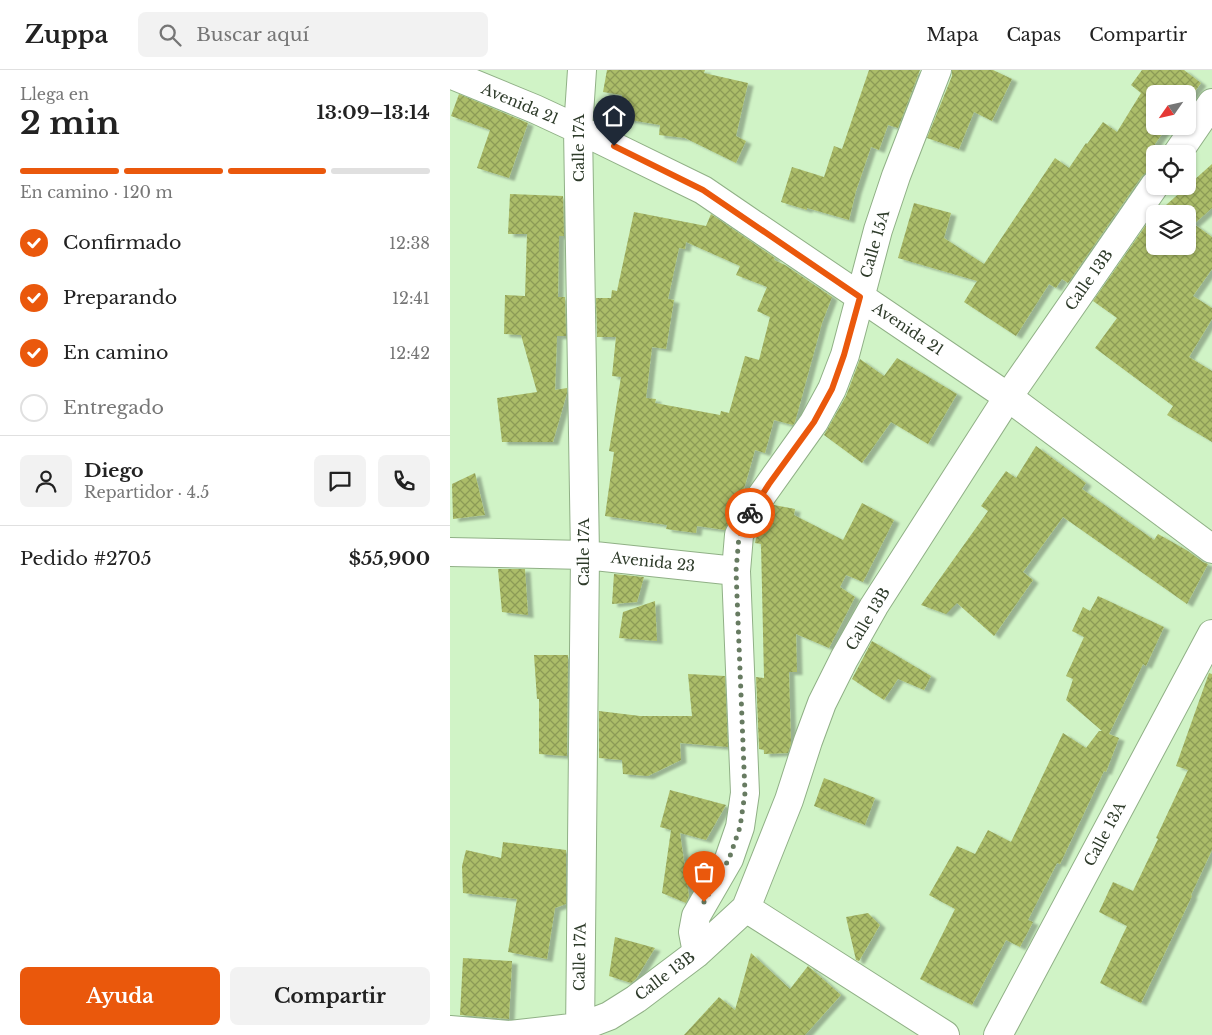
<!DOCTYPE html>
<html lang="es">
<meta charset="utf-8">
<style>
:root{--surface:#fff;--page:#f2f2f2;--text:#222;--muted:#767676;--line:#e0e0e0;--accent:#ea580c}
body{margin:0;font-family:"Libre Baskerville",serif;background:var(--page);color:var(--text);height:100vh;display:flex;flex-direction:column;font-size:19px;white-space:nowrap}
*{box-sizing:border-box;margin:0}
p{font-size:16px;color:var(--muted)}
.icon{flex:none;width:28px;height:28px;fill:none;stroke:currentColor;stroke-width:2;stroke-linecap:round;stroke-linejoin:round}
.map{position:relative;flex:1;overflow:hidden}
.details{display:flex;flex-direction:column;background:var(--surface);width:450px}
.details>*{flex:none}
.needle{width:32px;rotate:236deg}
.fabs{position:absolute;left:696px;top:15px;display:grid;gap:10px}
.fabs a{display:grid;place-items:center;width:50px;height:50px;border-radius:8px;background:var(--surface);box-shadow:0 1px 4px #0004;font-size:25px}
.pin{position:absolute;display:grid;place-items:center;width:42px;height:42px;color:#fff;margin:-51px -21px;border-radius:50% 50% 50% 0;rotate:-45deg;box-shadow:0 0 5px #0007}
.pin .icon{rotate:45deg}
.courier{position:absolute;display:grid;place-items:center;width:50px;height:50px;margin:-25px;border:4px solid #ea580c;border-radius:50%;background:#fff;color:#222;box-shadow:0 1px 6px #0007}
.summary em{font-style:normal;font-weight:700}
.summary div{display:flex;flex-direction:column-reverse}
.summary{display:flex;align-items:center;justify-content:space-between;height:85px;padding:0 20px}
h1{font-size:32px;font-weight:700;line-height:38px}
.bar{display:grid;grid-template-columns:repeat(4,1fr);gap:8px 5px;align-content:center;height:60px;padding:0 20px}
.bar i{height:6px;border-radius:4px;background:var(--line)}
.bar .selected{background:var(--accent)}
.bar p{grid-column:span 4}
.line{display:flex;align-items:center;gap:12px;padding:0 20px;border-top:1px solid var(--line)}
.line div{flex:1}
.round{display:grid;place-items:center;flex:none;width:52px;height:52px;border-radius:8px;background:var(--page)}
ol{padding:0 20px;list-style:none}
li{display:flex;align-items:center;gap:15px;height:55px}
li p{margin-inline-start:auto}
li .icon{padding:5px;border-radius:50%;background:var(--accent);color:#fff;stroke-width:4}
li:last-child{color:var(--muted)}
li i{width:28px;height:28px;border:2px solid var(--line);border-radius:50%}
.cta{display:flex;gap:10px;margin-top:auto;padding:10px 20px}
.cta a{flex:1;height:58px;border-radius:8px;background:var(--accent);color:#fff;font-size:20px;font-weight:700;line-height:58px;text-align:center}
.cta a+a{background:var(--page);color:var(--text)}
header{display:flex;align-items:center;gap:30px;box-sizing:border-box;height:70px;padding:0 25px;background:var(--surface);border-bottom:1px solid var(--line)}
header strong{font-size:24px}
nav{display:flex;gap:28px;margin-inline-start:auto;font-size:18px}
.search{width:350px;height:45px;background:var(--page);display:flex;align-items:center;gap:12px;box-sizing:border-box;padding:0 18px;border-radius:8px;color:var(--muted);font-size:19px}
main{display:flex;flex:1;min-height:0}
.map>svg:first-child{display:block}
.building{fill:url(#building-cross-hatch);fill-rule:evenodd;filter:url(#shadow)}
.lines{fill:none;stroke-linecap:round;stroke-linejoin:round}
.street-casing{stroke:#90b086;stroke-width:30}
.street{stroke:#fff;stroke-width:28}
.done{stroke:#677b61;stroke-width:5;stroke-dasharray:0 9}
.route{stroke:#ea580c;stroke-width:6}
.labels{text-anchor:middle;stroke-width:4.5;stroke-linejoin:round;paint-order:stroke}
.street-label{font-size:15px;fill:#2e3b2a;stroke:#fff}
</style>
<header>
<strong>Zuppa</strong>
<div class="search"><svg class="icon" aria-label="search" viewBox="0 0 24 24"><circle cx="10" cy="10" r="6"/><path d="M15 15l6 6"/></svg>Buscar aquí</div>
<nav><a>Mapa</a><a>Capas</a><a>Compartir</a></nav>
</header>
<main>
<section class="details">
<div class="summary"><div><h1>2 min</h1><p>Llega en</p></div><em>13:09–13:14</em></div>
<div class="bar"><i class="selected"></i><i class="selected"></i><i class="selected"></i><i></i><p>En camino · 120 m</p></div>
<ol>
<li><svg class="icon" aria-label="check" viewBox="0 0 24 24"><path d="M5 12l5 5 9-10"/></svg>Confirmado<p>12:38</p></li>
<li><svg class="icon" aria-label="check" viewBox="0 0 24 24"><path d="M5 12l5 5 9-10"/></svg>Preparando<p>12:41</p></li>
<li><svg class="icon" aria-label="check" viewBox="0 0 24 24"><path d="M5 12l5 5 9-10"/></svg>En camino<p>12:42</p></li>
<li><i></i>Entregado</li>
</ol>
<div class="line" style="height:90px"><a class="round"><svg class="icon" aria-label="person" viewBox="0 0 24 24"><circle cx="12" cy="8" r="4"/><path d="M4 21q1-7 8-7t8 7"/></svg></a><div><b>Diego</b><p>Repartidor · 4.5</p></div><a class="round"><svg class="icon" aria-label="chat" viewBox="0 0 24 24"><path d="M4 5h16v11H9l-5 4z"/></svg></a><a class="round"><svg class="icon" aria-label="phone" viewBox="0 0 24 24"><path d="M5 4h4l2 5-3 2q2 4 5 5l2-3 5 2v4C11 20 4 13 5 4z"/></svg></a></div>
<div class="line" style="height:65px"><div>Pedido #2705</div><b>$55,900</b></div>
<div class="cta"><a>Ayuda</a><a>Compartir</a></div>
</section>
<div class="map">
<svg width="762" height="965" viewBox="0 0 762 965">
<defs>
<pattern id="building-cross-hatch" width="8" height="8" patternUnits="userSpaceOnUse" patternTransform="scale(1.25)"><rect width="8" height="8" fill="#acbd69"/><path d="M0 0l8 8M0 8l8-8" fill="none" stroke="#8c9b57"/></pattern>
<filter id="shadow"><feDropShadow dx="5.5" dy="3" stdDeviation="1" flood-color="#0004"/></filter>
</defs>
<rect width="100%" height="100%" fill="#d0f3c6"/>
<path class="building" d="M157,0h98l-1,3 44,10 -12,53 10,5 -10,22 -51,-25 -26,-3 1,-10 -42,-7 4,-23 -19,-3z
M419,0h51l-22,58 -10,-3 -9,25 -8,-3 -15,44 -7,29 -42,-12v2l-26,-8 11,-35 32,10 10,-31 8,3z
M502,0h41l19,9 -20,42 -18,-9 -15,37 -32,-11 25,-62z
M692,0h42l17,13 -13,18v-7h-33v32h13l-13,18v26l-7,1 -6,5 -74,107 -6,-4 -6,9 -7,-4 -33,52 -52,-34 13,-21 -79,-23 16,-55 37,10 -7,25 40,26 71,-106 14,10 17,-25 1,1 16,-22 14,10 24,-39 -10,-8z
M9,24l69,29 -19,55 -32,-10 13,-38 -39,-14z
M762,94v44l-18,16 18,13v32l-19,27 19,12v11l-23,38 23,14v71l-45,-27 6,-9 -78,-58 22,-30 -24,-17 62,-89v34h33v-32h-32z
M60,124l53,2 1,40h-5l-1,61h7l1,39h-9l-2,54 12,-2v5l-14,49h-51l-5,-44 40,-6 -16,-57 -17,-1 1,-39 20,1 2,-62h-19z
M184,142l72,14 5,-12 64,44 -1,2 11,5 47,32 -10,26 -27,99 -2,3 -19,-5 -9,33 -10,-3 -13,46 -4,6 -13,28 -28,-4 -1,7 -30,-4 1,-4 -62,-9 9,-64 -5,-1 12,-74 -9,-1 4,-39h-19l-1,-39h15l1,-8 5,1zM236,172l54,24 -4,9 31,12 -10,24 13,6 -11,43 -14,-4 -16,57 -8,-2 -1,4 -65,-12 1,-4 -10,-1 6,-51 14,2 8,-49 -6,-1 11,-51 6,1z
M447,288l60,36 -29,50 -37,-22 -29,41 -38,-28 22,-39 14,-37 24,17z
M586,376l50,37 -4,6 72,51 4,-6 30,17 15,11 5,2 -21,40 -124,-87 -40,55 10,8 -39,56 -37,-33 -11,11 -25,-9 67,-94 -7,-5 25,-35 10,7z
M25,403l10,42 -32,4 -1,-35z
M412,433l32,17 -31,62 -17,-7 -6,12 15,10 -26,51 -33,-14 1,38h-8l2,72 -3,9 -24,1v-4l-5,-1 -3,-72 8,1 -3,-134 -6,-1 2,-9 8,-17 9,-12 21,4 -1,6 49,25z
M48,499h27l3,46 -26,-3z
M164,504l30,3 -7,25 -25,2z
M648,526l66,31 -18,39 -3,-2 -34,70 10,4 -13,34 -2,-1 -44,93 -3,-1 -29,57 5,2 -13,25 -14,-7 -34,65 -52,-26 35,-70 -26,-14 28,-49 18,8 13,-24 23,12 52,-109 23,15 13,-17h3l-36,-31 7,-21 -7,-3 18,-39 -12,-6 11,-24 7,4z
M205,531l2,40 -38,-3 4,-26z
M422,571l59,35 -7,14 -26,-11 -14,21 -32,-21z
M84,585h34l-1,101 -28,-2v-55h-2z
M759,603l3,1v176l-21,45 1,1 -51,107 -41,-20 27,-57 -28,-14 14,-30 20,9 25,-52 -2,-1 32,-68 -12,-4z
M238,604l37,2 3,71 -48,-4 1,17 -33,16 -25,-2 -1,-14 -23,-2v-47l41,5h52z
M374,708l51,20 -10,27 -51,-19z
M220,720l56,15 -20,35 -26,-7 9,63 -3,7 -24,-10 9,-63 -11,-3z
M53,772l63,8v54l-11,4 -8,51 -39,-7 9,-53 -54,-6 -1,-27 4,-16 35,8z
M418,843l12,12 -21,36 -3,-1 -10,-43z
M165,867l40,11 -19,31 -5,4 -22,-7z
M301,883l39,36 18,-23 33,29 -36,40h-121l35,-38 16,13z
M13,888l49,3 -3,58 -49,-4z"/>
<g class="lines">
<g class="street-casing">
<path id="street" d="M0,4l85,35 43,20 125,61 41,28 264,179 204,152
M727,84l35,-51
M0,482l135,3 151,16
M296,838l199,127
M247,883l-4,-21 3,-16 33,-57 11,-32 5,-34 -9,-222 3,-36 13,-26 62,-87 18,-33 13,-34 33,-125 18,-54 41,-106
M0,960l60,5
M60,965l70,-8 29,-11 27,-17 61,-46 49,-45 43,-108 19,-59 14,-38 22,-44 30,-53 134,-209 147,-212
M130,965l5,-480 -7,-426 4,-59
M548,965l214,-401"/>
</g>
<use href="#street" class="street"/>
</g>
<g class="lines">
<path class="done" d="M254,832l25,-43 11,-32 5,-34 -9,-222 3,-35 11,-23"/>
<path class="route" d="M164,76l89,44 157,107 -16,58 -12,34 -18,33 -45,62 -19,29"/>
</g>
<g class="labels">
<g class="street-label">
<text transform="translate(70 34) rotate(23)" y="5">Avenida 21</text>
<text transform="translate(129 78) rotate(-90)" y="5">Calle 17A</text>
<text transform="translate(425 174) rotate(-74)" y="5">Calle 15A</text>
<text transform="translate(639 210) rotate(-55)" y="5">Calle 13B</text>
<text transform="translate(458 259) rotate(34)" y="5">Avenida 21</text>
<text transform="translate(134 482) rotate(-90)" y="5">Calle 17A</text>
<text transform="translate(203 492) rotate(6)" y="5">Avenida 23</text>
<text transform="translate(418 549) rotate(-59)" y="5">Calle 13B</text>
<text transform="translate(655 764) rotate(-62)" y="5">Calle 13A</text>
<text transform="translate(130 887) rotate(-89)" y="5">Calle 17A</text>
<text transform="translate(215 906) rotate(-37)" y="5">Calle 13B</text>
</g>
</g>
</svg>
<div class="fabs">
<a><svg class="needle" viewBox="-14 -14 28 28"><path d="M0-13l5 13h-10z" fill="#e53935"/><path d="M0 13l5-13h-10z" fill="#767676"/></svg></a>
<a><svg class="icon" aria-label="locate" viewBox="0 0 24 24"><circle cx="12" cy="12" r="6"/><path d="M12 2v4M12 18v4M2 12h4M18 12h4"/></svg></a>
<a><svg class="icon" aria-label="layers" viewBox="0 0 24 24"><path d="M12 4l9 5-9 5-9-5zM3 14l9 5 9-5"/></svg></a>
</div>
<div class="pin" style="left:254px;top:832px;background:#ea580c"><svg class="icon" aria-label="bag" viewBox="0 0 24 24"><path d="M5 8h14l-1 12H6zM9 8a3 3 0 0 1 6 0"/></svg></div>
<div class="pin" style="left:164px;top:76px;background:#1f2937"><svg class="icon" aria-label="home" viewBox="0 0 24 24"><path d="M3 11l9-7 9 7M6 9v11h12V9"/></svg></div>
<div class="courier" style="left:300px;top:443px"><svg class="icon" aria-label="bike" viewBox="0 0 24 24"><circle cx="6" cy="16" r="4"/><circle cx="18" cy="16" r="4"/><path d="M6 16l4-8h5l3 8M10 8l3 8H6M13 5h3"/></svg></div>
</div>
</main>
